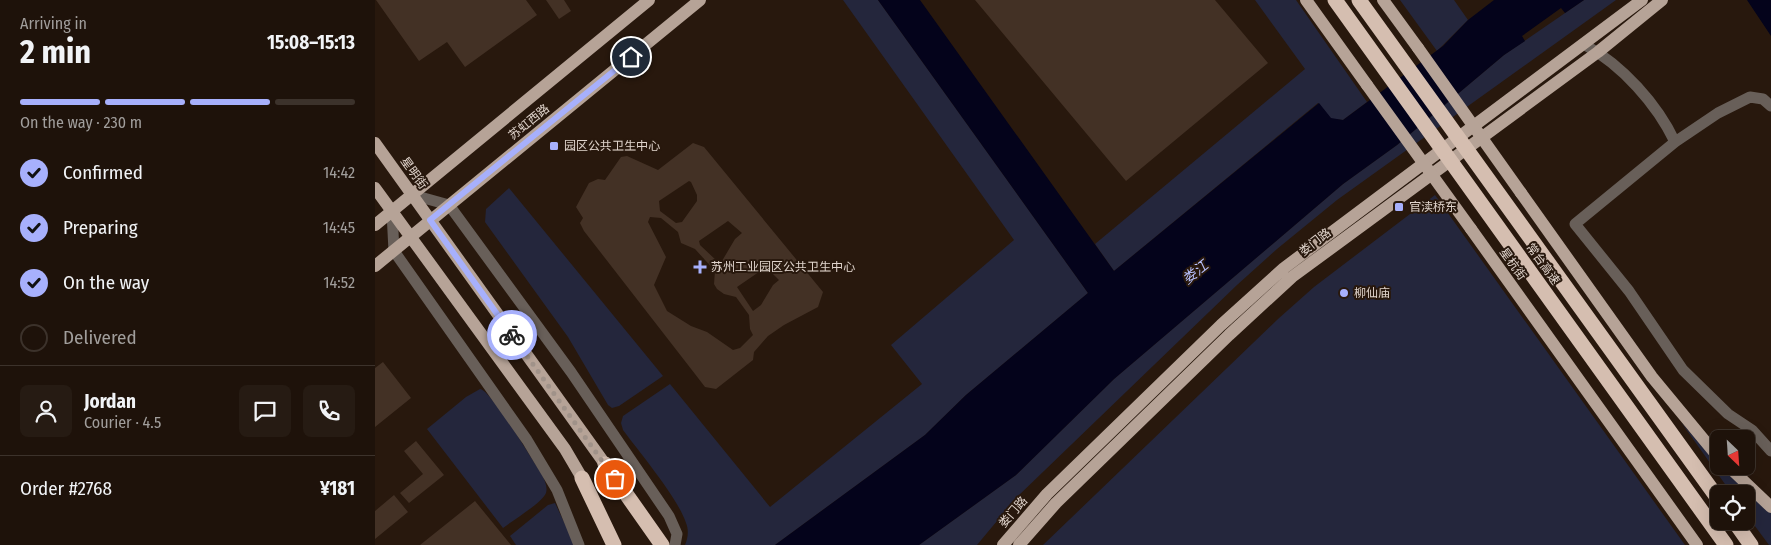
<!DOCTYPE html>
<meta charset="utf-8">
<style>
:root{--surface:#1e120a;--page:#261b13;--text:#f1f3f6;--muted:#a19e9c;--line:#3c322b;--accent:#a7b0fc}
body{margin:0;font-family:"Fira Sans Condensed","Noto Sans SC",sans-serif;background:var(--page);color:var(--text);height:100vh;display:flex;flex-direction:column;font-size:19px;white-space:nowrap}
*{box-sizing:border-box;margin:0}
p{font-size:16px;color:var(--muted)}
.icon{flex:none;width:28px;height:28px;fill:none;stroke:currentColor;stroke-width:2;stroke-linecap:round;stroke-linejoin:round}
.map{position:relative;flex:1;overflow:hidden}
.drawer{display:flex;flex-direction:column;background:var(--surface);width:375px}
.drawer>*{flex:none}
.needle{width:32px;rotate:155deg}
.tools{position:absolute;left:1335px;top:430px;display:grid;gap:10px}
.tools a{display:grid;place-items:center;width:45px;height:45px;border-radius:8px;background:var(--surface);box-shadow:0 5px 20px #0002,0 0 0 1px var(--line);font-size:25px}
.pin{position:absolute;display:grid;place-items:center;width:42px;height:42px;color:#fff;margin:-21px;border:2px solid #fff;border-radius:50%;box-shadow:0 1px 5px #0007}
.courier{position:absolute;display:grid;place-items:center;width:50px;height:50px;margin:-25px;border:4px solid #a7b0fc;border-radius:50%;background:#fff;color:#222;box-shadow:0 1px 6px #0007}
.head em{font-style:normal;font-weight:700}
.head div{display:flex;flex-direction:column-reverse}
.head{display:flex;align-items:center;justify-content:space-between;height:85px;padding:0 20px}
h1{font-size:32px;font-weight:700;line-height:38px}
.bar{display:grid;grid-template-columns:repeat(4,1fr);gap:8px 5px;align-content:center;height:60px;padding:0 20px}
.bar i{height:6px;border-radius:4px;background:var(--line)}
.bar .current{background:var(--accent)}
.bar p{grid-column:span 4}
.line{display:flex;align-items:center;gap:12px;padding:0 20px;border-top:1px solid var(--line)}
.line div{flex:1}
.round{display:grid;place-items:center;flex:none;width:52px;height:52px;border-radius:8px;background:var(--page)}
ol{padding:0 20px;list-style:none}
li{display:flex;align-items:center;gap:15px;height:55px}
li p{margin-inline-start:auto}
li .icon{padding:5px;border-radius:50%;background:var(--accent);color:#111;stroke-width:4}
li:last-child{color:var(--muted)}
li i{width:28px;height:28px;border:2px solid var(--line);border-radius:50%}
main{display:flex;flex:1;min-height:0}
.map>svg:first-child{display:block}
.green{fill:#24263c}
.water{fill:#04031b}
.building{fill:#433125;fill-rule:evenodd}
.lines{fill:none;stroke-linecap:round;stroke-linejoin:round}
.minor{stroke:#685f59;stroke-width:11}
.major{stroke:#b6a397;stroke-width:12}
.highway{stroke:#d5beb0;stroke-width:15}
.major-bridge{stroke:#b6a397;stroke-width:12}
.highway-bridge{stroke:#d5beb0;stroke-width:15}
.done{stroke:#a09289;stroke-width:5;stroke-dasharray:0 9}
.route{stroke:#a7b0fc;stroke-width:6}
.poi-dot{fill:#a7b0fc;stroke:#28180d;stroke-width:2}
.labels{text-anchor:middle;stroke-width:4;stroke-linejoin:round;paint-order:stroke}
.street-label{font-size:12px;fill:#e0d4cc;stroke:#28180d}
.poi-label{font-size:12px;fill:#e0d4cc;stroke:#28180d;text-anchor:start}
.water-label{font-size:14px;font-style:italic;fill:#b7bffb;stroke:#28180d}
</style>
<main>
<section class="drawer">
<div class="head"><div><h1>2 min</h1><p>Arriving in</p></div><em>15:08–15:13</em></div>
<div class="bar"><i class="current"></i><i class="current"></i><i class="current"></i><i></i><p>On the way · 230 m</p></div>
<ol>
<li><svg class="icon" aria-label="check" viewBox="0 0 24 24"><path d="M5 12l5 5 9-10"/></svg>Confirmed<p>14:42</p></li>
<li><svg class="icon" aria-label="check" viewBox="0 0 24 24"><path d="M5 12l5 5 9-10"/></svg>Preparing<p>14:45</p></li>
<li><svg class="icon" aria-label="check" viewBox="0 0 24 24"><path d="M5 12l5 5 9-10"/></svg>On the way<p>14:52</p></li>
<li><i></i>Delivered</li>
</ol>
<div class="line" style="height:90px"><a class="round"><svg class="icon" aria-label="person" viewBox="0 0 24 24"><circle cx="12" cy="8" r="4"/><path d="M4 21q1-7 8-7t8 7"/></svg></a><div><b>Jordan</b><p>Courier · 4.5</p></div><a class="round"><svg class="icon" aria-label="chat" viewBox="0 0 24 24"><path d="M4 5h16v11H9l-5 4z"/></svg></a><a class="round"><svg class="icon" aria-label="phone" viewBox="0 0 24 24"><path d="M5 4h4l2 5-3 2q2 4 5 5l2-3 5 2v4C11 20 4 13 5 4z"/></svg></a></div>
<div class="line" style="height:65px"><div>Order #2768</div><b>¥181</b></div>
</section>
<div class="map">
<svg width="1396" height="545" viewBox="0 0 1396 545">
<rect width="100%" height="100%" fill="#28180d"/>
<path class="green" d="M468,0h35l210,293 -122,102 -41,40 -150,110h-90c3,-7 4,-15 1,-22 -8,-25 -46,-70 -63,-93l-2,-7 2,-7 47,-32 100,123 152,-123 -31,-39 123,-105z
M880,0h41l71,102 -24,18 -12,-1 -13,-16 -204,168 -19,-27 210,-175z
M1025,0h54l14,20 -31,31z
M1209,0h32l-279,200 -60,49 -40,36 -220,212 -40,48h-58l97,-70 98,-96 229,-195 54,-39 107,-90z
M134,188l154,188 -44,30 -7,2 -4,-3 -40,-68 -83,-115 1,-13z
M1060,195l250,350h-642l235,-226 36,-32z
M105,389c12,2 52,71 62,85 2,6 6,12 4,19 -4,10 -33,27 -43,35l-76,-99 39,-32z
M1306,422l38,44 52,47v32h-2l-23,-31v-20h-14z
M180,503l20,42h-59l-6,-9 38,-31z"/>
<path class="water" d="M503,0h42l194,271 205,-168 12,15 12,2 100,-74 25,-26 26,-20h90l-19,13 -4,-5 -39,28 3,5 -21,14 -107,90 -54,39 -229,195 -98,96 -97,70h-144l150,-110 41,-40 122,-102z
M1372,0h24v36z"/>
<path class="building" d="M1,0h150l11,15 -72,52 -18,-25 -28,19z
M171,0h18l7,11 -12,8z
M600,0h240l53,63 -142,118z
M318,143l11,4 119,145 -5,15 -34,18 -16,11 -14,16 -1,8 -37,29 -11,-2 -10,-13 -111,-143 -4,-8 3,-5 -7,-11 13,-24 9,-4 7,1 16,-23 6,-1 31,14zM314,181l2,1 6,13v6l-15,21 -6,1 -16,-12 -1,-10zM275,217l11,1 17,14 3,11 14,6 20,22 -1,13 3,5 7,5 12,3 13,18 1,14 3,6 -13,13 -7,2 -26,-18 -16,-6 -24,-15 -13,-26 12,-28 -18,-35zM353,221l14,12 -7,6 -13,22 -4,1 -18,-17 -1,-4zM391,267l13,13 -6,5 -12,20 -8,6 -16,-24z
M8,362l28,36 -36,29v-59z
M41,441l28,34 -35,28 -9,-10 23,-19 -19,-23z
M19,495l14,17 -33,27v-28z
M100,501l36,44h-91z"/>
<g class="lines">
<path class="minor" d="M1210,45c37,20 72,59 90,97
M1396,106l-8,-7 -13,-2 -32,16 -43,29 -100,82 54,67 54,79 45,44 24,16 19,21
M38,195l36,10 122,167 98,144 8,18 -2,11
M17,212l2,39 133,189 30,50 22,55"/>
<path class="major" d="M931,0l61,85
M1008,0l35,48
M0,143l230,321
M0,188l190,261 17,29
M1146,193l131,184 67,81
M0,225l274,-225
M1096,229l226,316
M0,266l325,-266
M1353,466l43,41
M628,545l44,-51 174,-169 63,-57 358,-268
M644,545l37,-42 173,-168 63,-58 306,-225 64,-52"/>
<path class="highway" d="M230,464l57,81
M207,478l32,67
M1359,521l17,24"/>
<path class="major-bridge" d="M1043,48l103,145
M992,85l104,144"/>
<path class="highway-bridge" d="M960,0l391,545
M984,0l360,500"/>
</g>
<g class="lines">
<path class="done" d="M137,335l103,144"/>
<path class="route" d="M137,335l-82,-115 201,-163"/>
</g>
<g class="poi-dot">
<rect x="174" y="141" width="10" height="10" rx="2.5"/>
<rect x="1019" y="202" width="10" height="10" rx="2.5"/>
<path d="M322.5 259.5h5v5h5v5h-5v5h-5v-5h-5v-5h5z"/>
<circle cx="969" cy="293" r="5"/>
</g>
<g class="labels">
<g class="street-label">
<text transform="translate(154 122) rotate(-39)" y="4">苏虹西路</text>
<text transform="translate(39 173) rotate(54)" y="4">星明街</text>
<text transform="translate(940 242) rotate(-38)" y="4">娄门路</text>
<text transform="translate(1138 264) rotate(54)" y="4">星杭街</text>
<text transform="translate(1168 264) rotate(54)" y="4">常台高速</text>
<text transform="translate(638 512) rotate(-49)" y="4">娄门路</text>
</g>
<g class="poi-label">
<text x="189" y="150">园区公共卫生中心</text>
<text x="1034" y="211">官渎桥东</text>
<text x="336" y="271">苏州工业园区公共卫生中心</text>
<text x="979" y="297">柳仙庙</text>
</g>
<g class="water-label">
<text transform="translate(820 272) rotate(-39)" y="5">娄江</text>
</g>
</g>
</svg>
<div class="tools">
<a><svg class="needle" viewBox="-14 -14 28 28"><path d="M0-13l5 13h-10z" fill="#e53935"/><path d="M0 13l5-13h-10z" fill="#a19e9c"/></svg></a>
<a><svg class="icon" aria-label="locate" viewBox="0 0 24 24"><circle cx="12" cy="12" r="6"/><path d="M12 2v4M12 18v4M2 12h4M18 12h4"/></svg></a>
</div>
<div class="pin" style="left:240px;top:479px;background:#ea580c"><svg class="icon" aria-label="bag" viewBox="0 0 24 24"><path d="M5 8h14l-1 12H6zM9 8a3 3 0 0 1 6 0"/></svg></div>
<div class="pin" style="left:256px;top:57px;background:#1f2937"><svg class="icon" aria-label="home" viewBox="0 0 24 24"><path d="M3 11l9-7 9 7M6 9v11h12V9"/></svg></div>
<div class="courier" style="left:137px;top:335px"><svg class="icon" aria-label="bike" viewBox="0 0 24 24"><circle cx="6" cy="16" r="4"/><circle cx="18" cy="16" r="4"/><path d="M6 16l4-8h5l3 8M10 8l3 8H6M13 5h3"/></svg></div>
</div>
</main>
